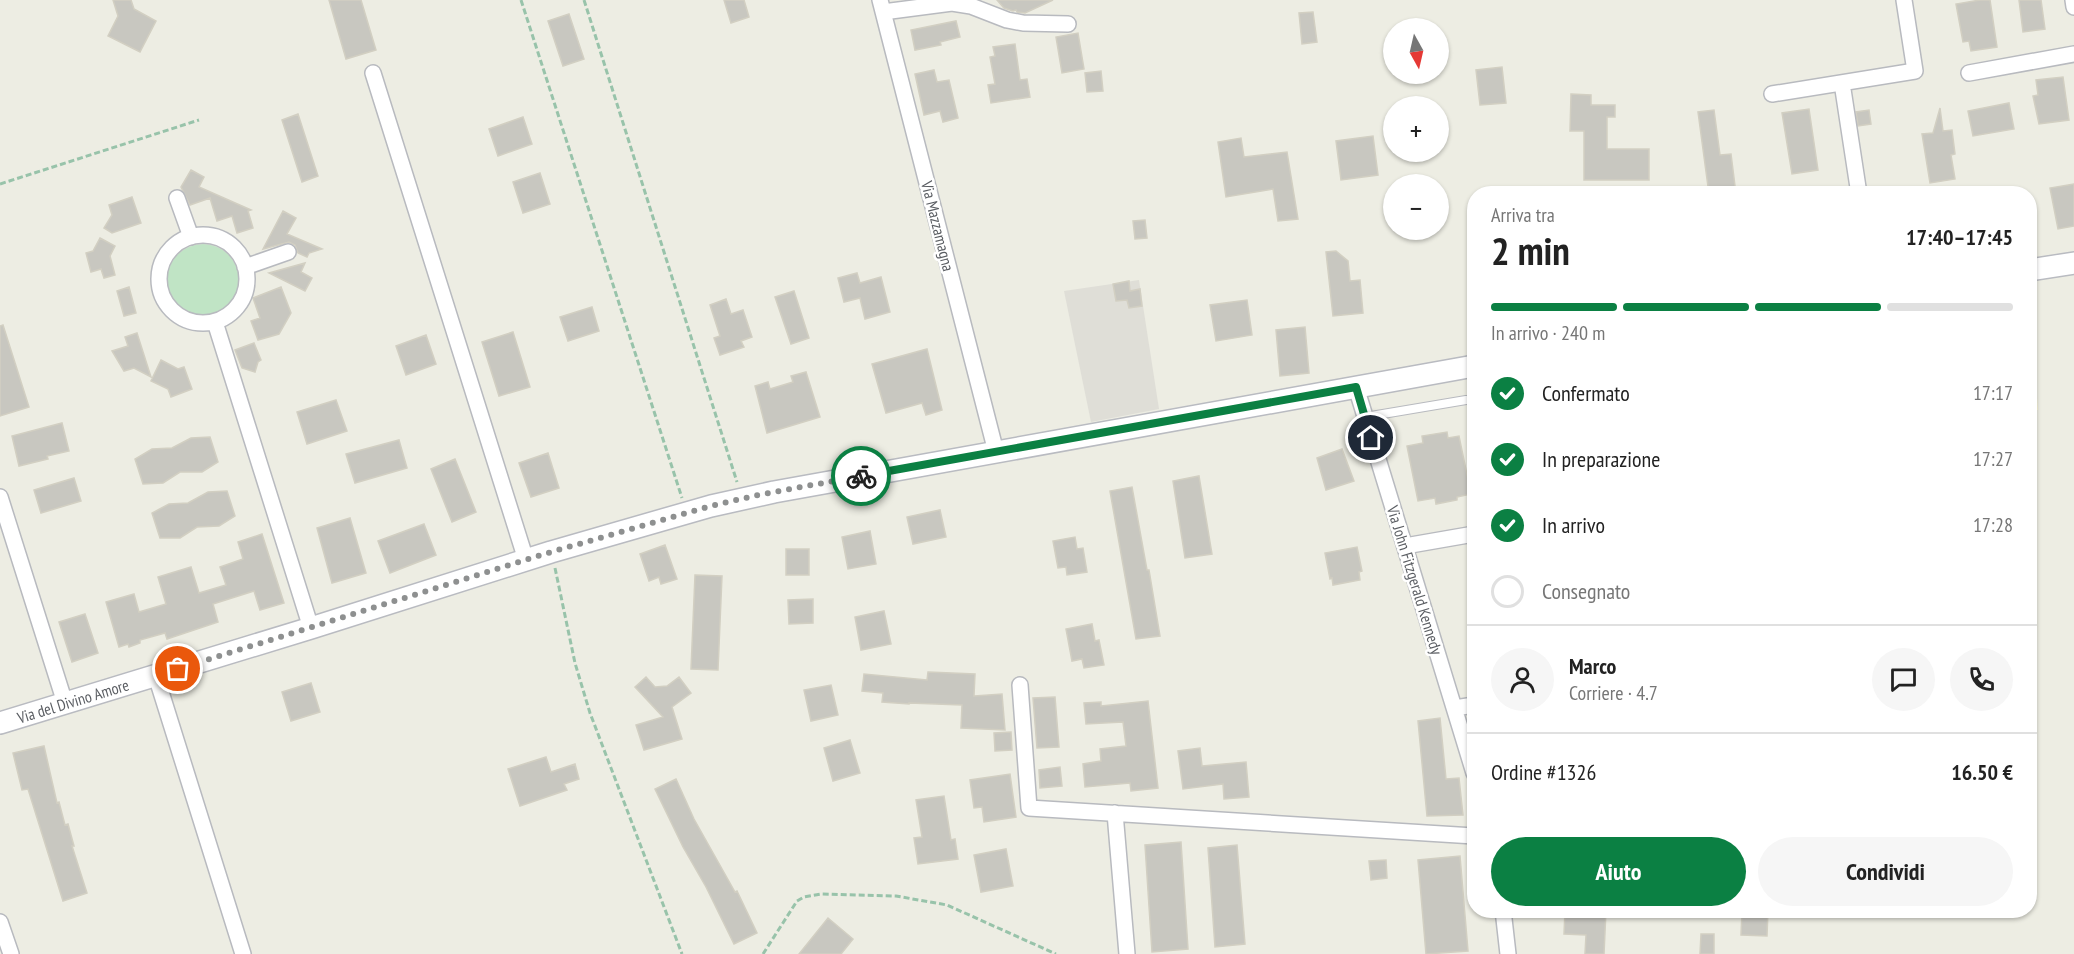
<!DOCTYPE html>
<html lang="it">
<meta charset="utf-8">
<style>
:root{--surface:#fff;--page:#f6f6f6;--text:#222;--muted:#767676;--line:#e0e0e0;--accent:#0b8043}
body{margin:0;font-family:"PT Sans Narrow",sans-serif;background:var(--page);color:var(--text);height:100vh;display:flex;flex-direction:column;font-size:22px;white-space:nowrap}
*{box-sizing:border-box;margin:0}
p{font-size:20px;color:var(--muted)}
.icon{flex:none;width:33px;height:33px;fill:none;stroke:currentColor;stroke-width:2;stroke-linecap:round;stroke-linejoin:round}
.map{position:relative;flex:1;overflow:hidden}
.details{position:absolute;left:1467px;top:186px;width:570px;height:732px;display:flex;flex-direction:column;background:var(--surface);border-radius:24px;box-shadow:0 2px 4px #0004}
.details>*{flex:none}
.needle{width:39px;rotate:172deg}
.buttons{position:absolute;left:1383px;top:18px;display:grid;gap:12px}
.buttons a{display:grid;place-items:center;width:66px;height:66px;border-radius:50%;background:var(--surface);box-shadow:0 2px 4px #0004;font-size:30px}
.pin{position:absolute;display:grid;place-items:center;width:51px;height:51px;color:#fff;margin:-26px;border:3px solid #fff;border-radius:50%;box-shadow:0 2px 6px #0007}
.courier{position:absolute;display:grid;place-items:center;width:60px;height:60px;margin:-30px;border:4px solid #0b8043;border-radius:50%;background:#fff;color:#222;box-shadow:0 2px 8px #0007}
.overview em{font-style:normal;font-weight:700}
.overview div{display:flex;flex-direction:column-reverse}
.overview{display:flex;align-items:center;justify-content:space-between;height:102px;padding:0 24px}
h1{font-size:39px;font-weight:700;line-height:45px}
.bar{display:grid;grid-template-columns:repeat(4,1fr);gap:9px 6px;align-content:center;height:72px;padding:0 24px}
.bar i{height:8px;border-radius:4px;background:var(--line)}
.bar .active{background:var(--accent)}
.bar p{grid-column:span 4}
.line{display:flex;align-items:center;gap:15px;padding:0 24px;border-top:2px solid var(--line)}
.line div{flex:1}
.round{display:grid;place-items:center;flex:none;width:63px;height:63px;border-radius:32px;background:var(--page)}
ol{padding:0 24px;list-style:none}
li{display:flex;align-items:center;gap:18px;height:66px}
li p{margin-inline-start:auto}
li .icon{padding:6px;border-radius:50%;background:var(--accent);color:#fff;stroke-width:4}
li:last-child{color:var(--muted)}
li i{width:33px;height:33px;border:3px solid var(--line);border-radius:50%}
.button{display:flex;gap:12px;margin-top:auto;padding:12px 24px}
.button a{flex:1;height:69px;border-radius:36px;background:var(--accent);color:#fff;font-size:24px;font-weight:700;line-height:69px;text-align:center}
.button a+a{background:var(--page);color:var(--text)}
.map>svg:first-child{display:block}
.commercial{fill:#fdf9d9}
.industrial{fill:#dfded7}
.green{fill:#c0e4c5}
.building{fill:#c8c7c0;stroke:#d2cfc2;stroke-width:1.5}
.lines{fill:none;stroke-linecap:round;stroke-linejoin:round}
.lane-casing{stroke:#b8babf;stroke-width:10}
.street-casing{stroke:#b8babf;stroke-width:18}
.secondary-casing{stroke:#b9bbc1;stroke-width:24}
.path{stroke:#98c3aa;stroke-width:3;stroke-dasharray:6 3;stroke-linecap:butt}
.lane{stroke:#fff;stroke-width:8}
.street{stroke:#fff;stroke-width:15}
.secondary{stroke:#fff;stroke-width:21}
.done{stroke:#8e9090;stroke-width:6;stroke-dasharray:0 10.8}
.route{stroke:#0b8043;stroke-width:8}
.labels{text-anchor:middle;stroke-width:5;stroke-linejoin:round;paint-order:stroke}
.street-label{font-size:16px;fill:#5b5e63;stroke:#fff}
</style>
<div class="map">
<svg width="2074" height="954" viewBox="0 0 2074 954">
<rect width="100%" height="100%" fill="#edede3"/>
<path class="commercial" d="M2030,298l8,112 -8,1z"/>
<path class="industrial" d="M1139,280l20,129 -68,13 -27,-131z"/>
<path class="green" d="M167 280a36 36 0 1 1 72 0a36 36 0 1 1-72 0Z"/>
<path class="building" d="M113,0h18l3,9 22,12 -16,31 -32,-16 10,-20z
M329,0h32l15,50 -30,9z
M724,0h20l5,17 -18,6z
M997,0h56l-28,13 -8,-1 -1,-2 -3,1 -9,-3z
M1980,0h10l7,47 -26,4 -2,-10 -6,1 -7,-38z
M2019,0h22l4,29 -22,3z
M1313,12l4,30 -15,2 -3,-31z
M569,14l15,45 -21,7 -15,-45z
M956,21l4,16 -20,5 1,3 -26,5 -4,-20z
M1078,33l6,36 -22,4 -6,-36z
M1015,44l5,36 7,-1 3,18 -39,6 -3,-18 7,-1 -5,-27 5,-1 -2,-9z
M1502,67l4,36 -26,2 -4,-35z
M934,70l3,12 12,-2 9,38 -15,4 -3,-11 -16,4 -9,-41z
M1101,71l2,20 -16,1 -2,-19z
M2063,77l6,43 -30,4 -6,-28 5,-1 -2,-15z
M1571,94l20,1v10h24v12h-8v32h42v31h-65v-49h-14z
M2009,103l5,26 -41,7 -5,-25z
M1940,108l3,23 9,-1 3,24 -4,1 4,24 -25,4 -8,-49 11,-1z
M1809,109l9,61 -26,4 -10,-61z
M1714,110l6,45 11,-1 5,40h-27l-11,-82z
M1869,110l2,14 -13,2 -2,-14z
M298,114l20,62 -16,6 -20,-62z
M523,117l9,27 -34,12 -9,-27z
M1373,136l5,39 -37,5 -5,-39z
M1241,138l3,19 43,-5 11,67 -20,2 -5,-32 -47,8 -8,-55z
M191,170l13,7 -5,10 52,23 -3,1 5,17 -16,5 -5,-17 -15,5 -7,-23 -20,7 -9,-18z
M540,173l10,31 -27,9 -10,-31z
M2074,184v42l-16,3 -8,-41z
M132,197l9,26 -29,10 -8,-5 8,-13 -3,-10z
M283,211l13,7 -9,16 35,15 -13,4 -2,4 -9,-4 -3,-8 -6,-3 -26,7z
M1145,220l2,18 -12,1 -2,-18z
M100,238l15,8 -5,10 5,19 -11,3 -3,-9 -10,3 -5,-19 7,-2z
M1336,251l12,10 2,20 10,-1 3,33 -30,3 -7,-64z
M305,263l-4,9 11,6 -7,13 -36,-18z
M857,273l3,10 21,-6 9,35 -25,7 -5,-21 -16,4 -6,-24z
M1129,281l1,10 10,-2 2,17 -13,2 -2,-8 -11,1 -3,-17z
M129,287l7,26 -12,3 -7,-25z
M281,287l10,26 -12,21 -21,6 -7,-19 9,-3 -7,-20z
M794,291l15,47 -18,6 -16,-47z
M726,299l5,15 12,-4 9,27 -11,4 3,6 -24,8 -6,-17 6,-2 -10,-31z
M1247,300l5,35 -36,6 -6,-36z
M592,307l7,24 -31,10 -8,-24z
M3,325l26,82 -29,9v-90z
M1305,327l4,46 -29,3 -4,-46z
M513,332l17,55 -31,9 -17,-54z
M137,333l14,44 -17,-9 -10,3 -12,-20 16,-5 -3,-9z
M426,335l10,29 -30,11 -10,-29z
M254,343l7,17 -3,2 -3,10 -13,-4 -7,-18z
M927,349l15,61 -16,5 -4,-12 -36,10 -14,-49z
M161,360l17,9 6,-2 8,22 -21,8 -3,-8 -17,-8z
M806,372l14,45 -53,16 -12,-47 13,-4 2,7 23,-7 -2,-6z
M336,400l11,31 -40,13 -10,-32z
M62,423l7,28 -22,5 1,3 -29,7 -7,-30z
M1447,432l1,6 11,-2 12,58 -14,3v3l-21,4 -1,-6 -17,3 -11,-55 16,-3 -1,-7z
M210,437l8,25 -16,10h-22l-17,11 -20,1 -8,-25 17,-10 20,-1 19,-10z
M399,440l8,28 -52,15 -9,-29z
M1342,449l12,32 -28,9 -9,-32z
M548,453l11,35 -28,9 -12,-34z
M455,459l21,53 -24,10 -21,-53z
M1199,476l13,78 -27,4 -12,-77z
M74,478l7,23 -40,12 -7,-23z
M1132,487l15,83h2l11,66 -24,3 -26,-148z
M227,491l8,25 -16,10 -22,1 -17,11h-20l-8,-25 17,-9 19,-1 20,-11z
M940,510l6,27 -33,7 -6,-27z
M350,518l16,55 -34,10 -15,-55z
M424,524l12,31 -46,18 -12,-32z
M870,531l6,33 -28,5 -6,-32z
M262,534l22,69 -24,7 -6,-19 -41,13 5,18 -51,17 -2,-6 -25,7v3l-11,4 -1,-3 -9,3 -13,-45 28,-8 5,18 27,-8 -8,-27 33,-10 8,26 27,-8 -6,-18 23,-8 -5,-17z
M1075,537l2,12 6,-1 4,24 -20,3 -1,-8 -8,1 -5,-27z
M665,545l12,34 -16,5 -2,-7 -10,4 -9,-27z
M1357,547l5,24 -3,1 1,8 -27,5 -1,-7 -2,1 -5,-26z
M786,549h23v26h-23z
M695,575l27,1 -4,94 -27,-1z
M813,599v24l-24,1 -1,-24z
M884,611l7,33 -30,6 -6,-33z
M85,614l13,39 -26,9 -13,-40z
M1092,624l3,17 4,-1 5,25 -20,3 -2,-9 -10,2 -6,-32z
M928,672l47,2 -1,22 28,-2 3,36 -44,-2 1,-23 -53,-2v1l-27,-2 1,-9 -21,-2 2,-17 63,6z
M646,677l9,10 12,-1 12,-9 12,16 -19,14 10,32 -38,11 -8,-25 27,-8 -28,-30z
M311,683l9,29 -29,9 -9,-29z
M831,685l7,30 -27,6 -7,-31z
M1055,697l4,50 -22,1 -4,-50z
M1148,701l10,87 -27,3 -1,-8 -45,4 -2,-23 18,-3 -1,-12 26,-3 -3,-24 -37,2 -2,-21 17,-1v4z
M1440,718l6,61 13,-1 4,37 -36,1 -9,-95z
M1011,732l1,18 -17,1 -1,-18z
M850,740l10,33 -27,8 -9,-33z
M44,746l13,57 2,-1 6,23 3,-1 6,22h-2l15,47 -24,8 -35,-112 -6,1 -9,-37z
M1200,748l2,18 44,-4 3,35 -25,2 -1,-15 -40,5 -5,-38z
M546,757l5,15 24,-8 4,15 -15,5 3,6 -47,16 -12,-37z
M1060,767l2,19 -22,2 -1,-18z
M1010,774l6,43 -32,5 -2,-15 -8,1 -4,-28z
M676,779l18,40 41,73 2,-1 20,42 -23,11 -28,-57 -23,-40 -28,-58z
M944,796l7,44 4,-1 3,20 -40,5 -4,-26 8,-1 -6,-37z
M1181,842l7,107 -36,3 -7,-107z
M1237,845l8,99 -30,3 -7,-99z
M1006,849l7,37 -32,6 -7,-37z
M1460,856l8,95 -42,3 -8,-94z
M1386,860l1,18 -16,2 -2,-19z
M1565,910h41l-2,44h-19l1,-19 -22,-1z
M1742,910h26l-1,26 -26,-1z
M828,918l25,21 -12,15h-42z
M1701,934h13v20h-14z"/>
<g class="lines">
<g class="lane-casing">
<path id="lane" d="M1365,417l101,-17"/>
</g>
<g class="street-casing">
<path id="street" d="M880,0l116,452
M2073,0l1,7
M883,12l69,-9 19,3 36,14 16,3 45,1
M373,73l153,487
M1969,73l105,-19
M1842,83l17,111
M1772,94l143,-23 -11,-71
M177,198l14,39
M159 279a44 44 0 1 1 88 0a44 44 0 1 1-88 0Z
M245,267l43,-15
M215,322l96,306
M1356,387l118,386
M0,497l65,206
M1405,546l69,-12
M156,676l87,278
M1020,685l9,123 445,28
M1455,708l19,-3
M1115,813l12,141
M1503,910l5,44
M0,922l11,32"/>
</g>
<g class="secondary-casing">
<path id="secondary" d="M2030,270l44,-7
M0,723l311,-95 240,-76 160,-46 63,-14 700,-126"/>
</g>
<path class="path" d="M521,0l161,498
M584,0l153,482
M0,184l199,-64
M555,568l20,95 15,50 92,241
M763,954l34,-53 7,-4 17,-3 75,2 51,9 109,49"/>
<use href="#lane" class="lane"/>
<use href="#street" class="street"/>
<use href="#secondary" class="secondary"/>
</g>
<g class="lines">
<path class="done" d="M178,669l373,-117 160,-46 47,-11 103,-19"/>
<path class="route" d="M861,476l495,-89 15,51"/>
</g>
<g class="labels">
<g class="street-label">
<text transform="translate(938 226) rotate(76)" y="6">Via Mazzamagna</text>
<text transform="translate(1415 580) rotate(73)" y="6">Via John Fitzgerald Kennedy</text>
<text transform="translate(73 701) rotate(-17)" y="6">Via del Divino Amore</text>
</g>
</g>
</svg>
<div class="buttons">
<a><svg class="needle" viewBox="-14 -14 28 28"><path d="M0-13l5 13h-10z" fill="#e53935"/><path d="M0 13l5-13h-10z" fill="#767676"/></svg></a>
<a>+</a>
<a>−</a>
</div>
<div class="pin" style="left:178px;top:669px;background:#ea580c"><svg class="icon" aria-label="bag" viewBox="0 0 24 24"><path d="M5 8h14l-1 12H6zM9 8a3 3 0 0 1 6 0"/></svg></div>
<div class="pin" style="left:1371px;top:438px;background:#1f2937"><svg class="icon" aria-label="home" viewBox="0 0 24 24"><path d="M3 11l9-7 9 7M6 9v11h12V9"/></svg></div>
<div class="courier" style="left:861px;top:476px"><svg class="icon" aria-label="bike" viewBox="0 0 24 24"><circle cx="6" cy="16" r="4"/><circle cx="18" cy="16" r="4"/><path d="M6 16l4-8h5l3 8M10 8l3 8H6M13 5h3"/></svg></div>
<section class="details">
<div class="overview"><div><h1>2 min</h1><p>Arriva tra</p></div><em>17:40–17:45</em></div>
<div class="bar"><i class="active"></i><i class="active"></i><i class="active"></i><i></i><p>In arrivo · 240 m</p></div>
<ol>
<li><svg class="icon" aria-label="check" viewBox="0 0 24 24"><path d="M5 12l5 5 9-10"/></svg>Confermato<p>17:17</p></li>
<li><svg class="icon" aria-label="check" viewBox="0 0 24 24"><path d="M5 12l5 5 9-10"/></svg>In preparazione<p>17:27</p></li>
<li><svg class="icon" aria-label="check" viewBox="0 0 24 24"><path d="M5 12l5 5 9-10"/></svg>In arrivo<p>17:28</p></li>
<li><i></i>Consegnato</li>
</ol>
<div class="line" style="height:108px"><a class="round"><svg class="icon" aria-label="person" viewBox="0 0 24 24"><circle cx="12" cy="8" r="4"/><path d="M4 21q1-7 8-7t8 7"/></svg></a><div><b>Marco</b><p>Corriere · 4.7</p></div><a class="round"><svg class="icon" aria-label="chat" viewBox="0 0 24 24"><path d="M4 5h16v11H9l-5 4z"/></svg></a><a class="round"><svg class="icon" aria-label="phone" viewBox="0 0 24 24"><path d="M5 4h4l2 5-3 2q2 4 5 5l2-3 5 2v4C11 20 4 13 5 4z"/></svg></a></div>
<div class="line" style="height:78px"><div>Ordine #1326</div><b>16.50 €</b></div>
<div class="button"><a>Aiuto</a><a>Condividi</a></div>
</section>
</div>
